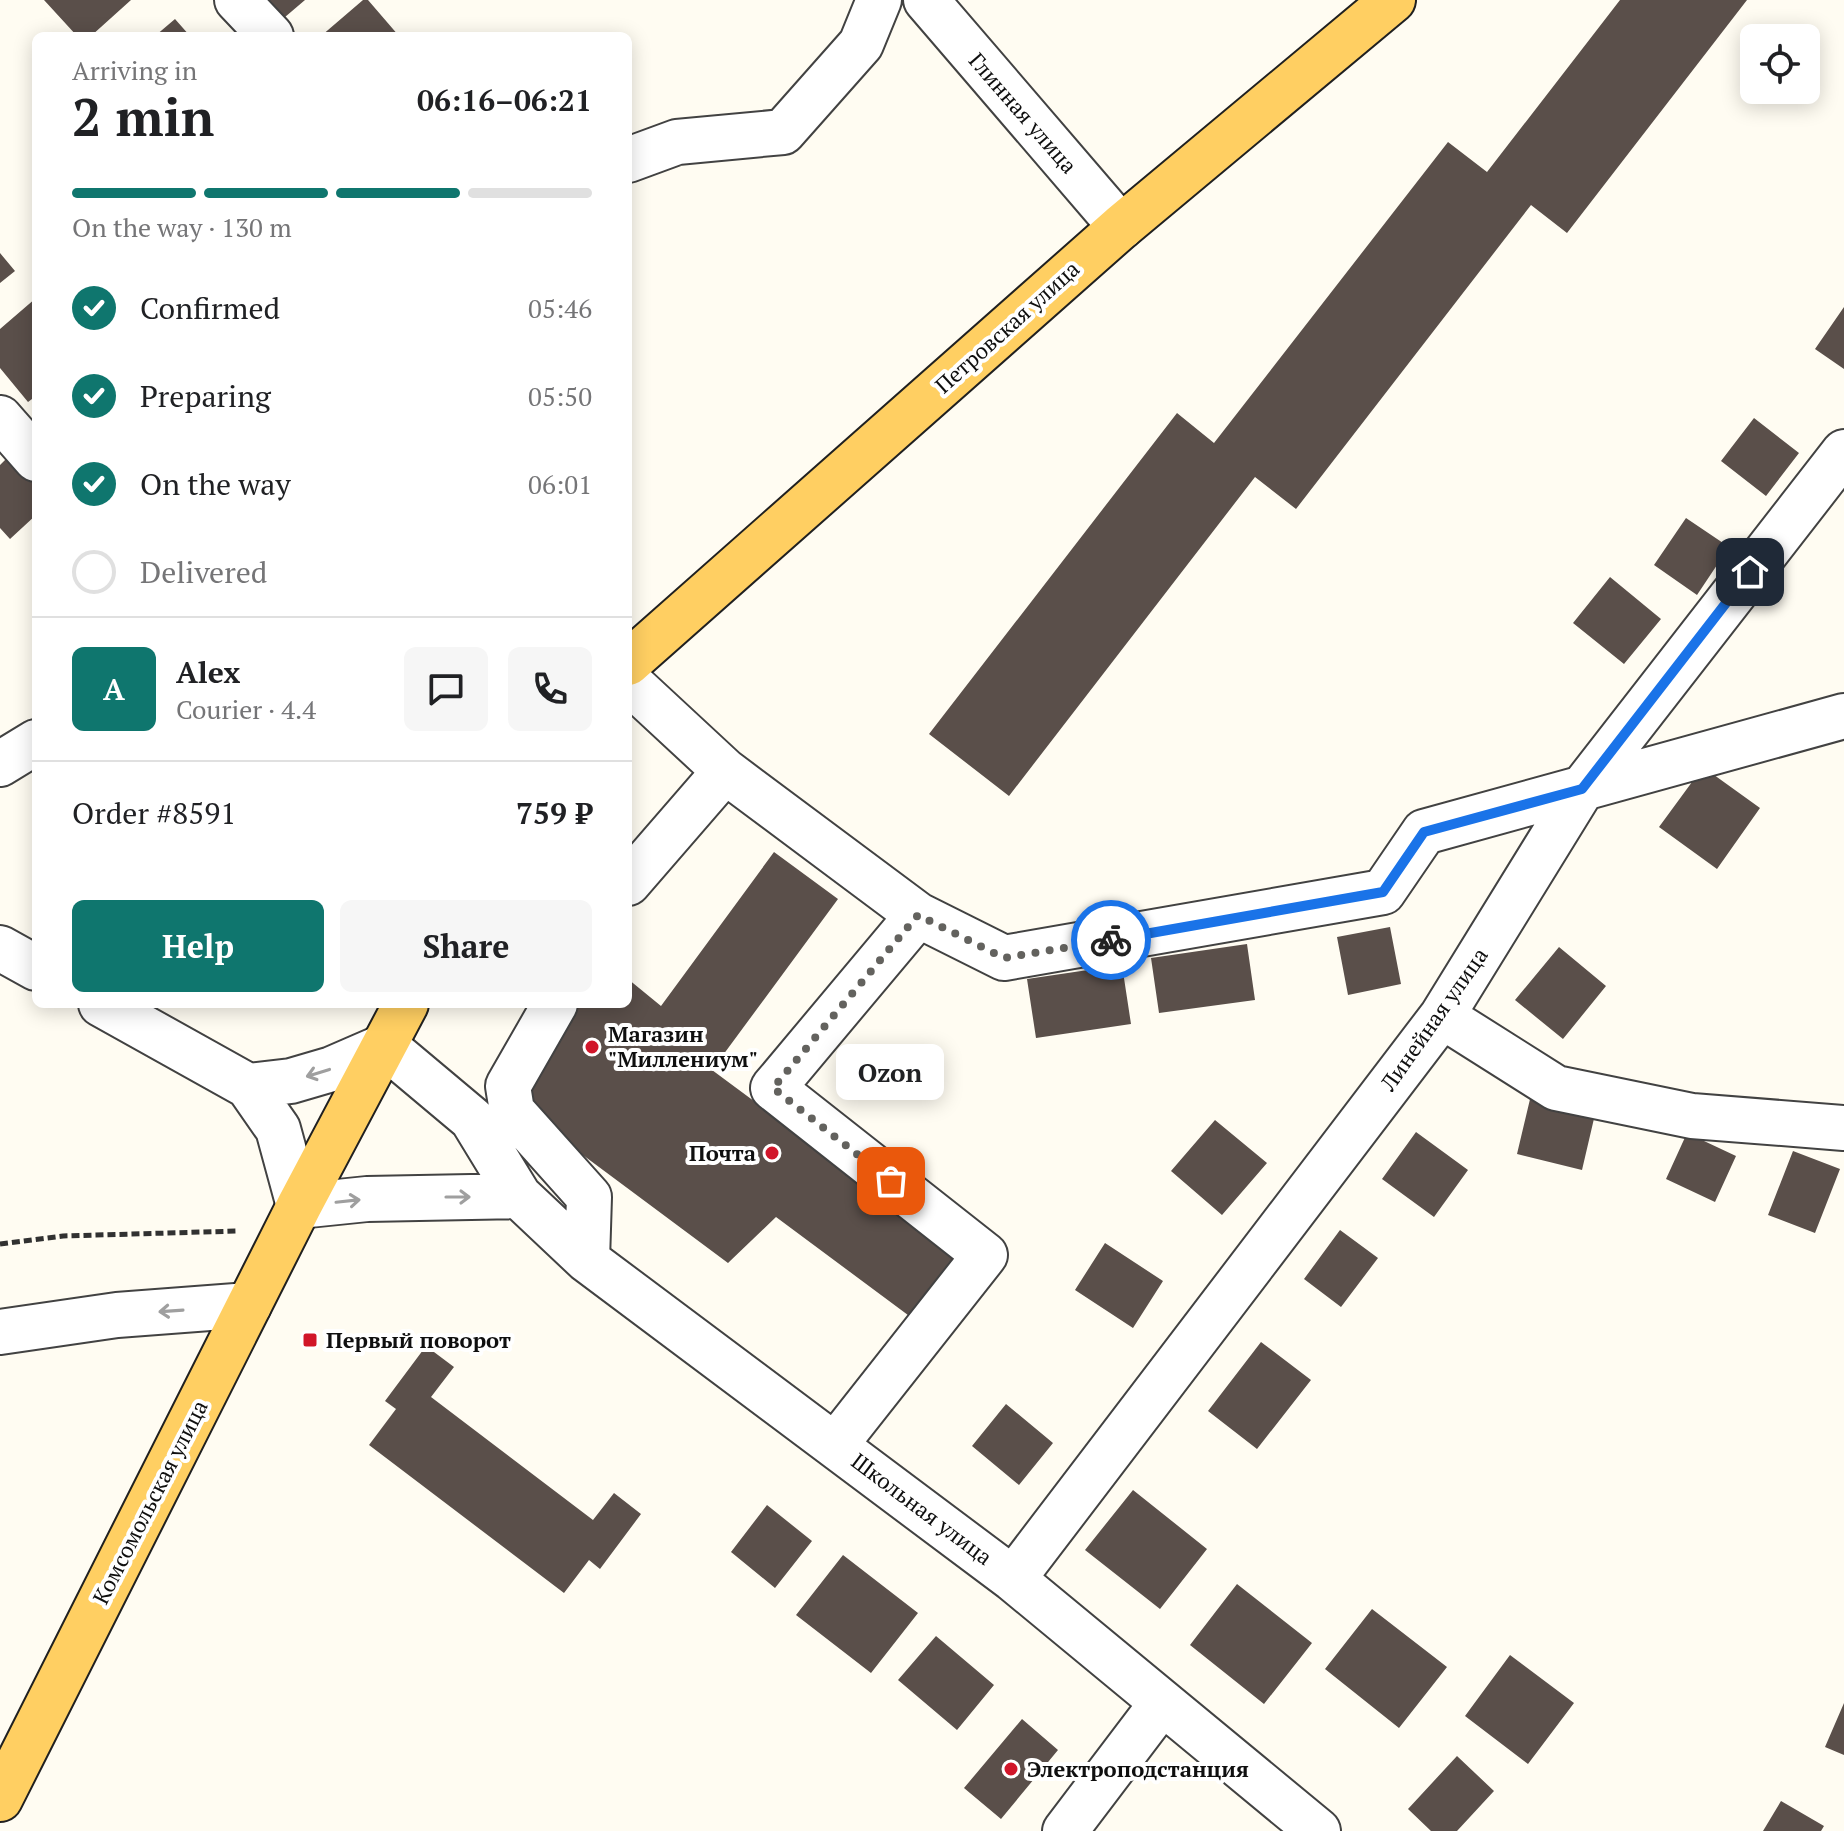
<!DOCTYPE html>
<meta charset="utf-8">
<style>
:root{--surface:#fff;--page:#f6f6f6;--text:#202124;--muted:#757577;--line:#e0e0e0;--accent:#0f766e}
body{margin:0;font-family:"PT Serif",serif;background:var(--page);color:var(--text);height:100vh;display:flex;flex-direction:column;font-size:30px;white-space:nowrap}
*{box-sizing:border-box;margin:0}
p{font-size:26px;color:var(--muted)}
.icon{flex:none;width:44px;height:44px;fill:none;stroke:currentColor;stroke-width:2;stroke-linecap:round;stroke-linejoin:round}
.map{position:relative;flex:1;overflow:hidden}
.details{position:absolute;left:32px;top:32px;width:600px;height:976px;display:flex;flex-direction:column;background:var(--surface);border-radius:12px;box-shadow:0 4px 20px #0003}
.details>*{flex:none}
.controls{position:absolute;left:1740px;top:24px;display:grid;gap:16px}
.controls a{display:grid;place-items:center;width:80px;height:80px;border-radius:12px;background:var(--surface);box-shadow:0 4px 20px #0003;font-size:40px}
.pin{position:absolute;display:grid;place-items:center;width:68px;height:68px;color:#fff;margin:-34px;border-radius:16px;box-shadow:0 4px 12px #0006}
.courier{position:absolute;display:grid;place-items:center;width:80px;height:80px;margin:-40px;border:6px solid #1a73e8;border-radius:50%;background:#fff;color:#222;box-shadow:0 2px 10px #0007}
.bubble{position:absolute;height:56px;border-radius:12px;background:var(--surface);box-shadow:0 4px 20px #0003;font-size:26px;font-weight:700;line-height:56px;text-align:center}
.head em{font-style:normal;font-weight:700}
.head div{display:flex;flex-direction:column-reverse}
.head{display:flex;align-items:center;justify-content:space-between;height:136px;padding:0 40px}
h1{font-size:52px;font-weight:700;line-height:60px}
.bar{display:grid;grid-template-columns:repeat(4,1fr);gap:12px 8px;align-content:center;height:96px;padding:0 40px}
.bar i{height:10px;border-radius:6px;background:var(--line)}
.bar .current{background:var(--accent)}
.bar p{grid-column:span 4}
.line{display:flex;align-items:center;gap:20px;padding:0 40px;border-top:2px solid var(--line)}
.line div{flex:1}
.round{display:grid;place-items:center;flex:none;width:84px;height:84px;border-radius:12px;background:var(--page)}
ol{padding:0 40px;list-style:none}
li{display:flex;align-items:center;gap:24px;height:88px}
li p{margin-inline-start:auto}
li .icon{padding:8px;border-radius:50%;background:var(--accent);color:#fff;stroke-width:4}
li:last-child{color:var(--muted)}
li i{width:44px;height:44px;border:4px solid var(--line);border-radius:50%}
.button{display:flex;gap:16px;margin-top:auto;padding:16px 40px}
.button a{flex:1;height:92px;border-radius:12px;background:var(--accent);color:#fff;font-size:32px;font-weight:700;line-height:92px;text-align:center}
.button a+a{background:var(--page);color:var(--text)}
.map>svg:first-child{display:block}
.building{fill:#5a4f4a}
.lines{fill:none;stroke-linecap:round;stroke-linejoin:round}
.minor-casing{stroke:#424242;stroke-width:48}
.major-casing{stroke:#202020;stroke-width:48}
.path{stroke:#313131;stroke-width:5;stroke-dasharray:8 4;stroke-linecap:butt}
.minor{stroke:#fff;stroke-width:44}
.major{stroke:#ffcf62;stroke-width:44}
.oneway{stroke:#9f9f9f}
.done{stroke:#63625e;stroke-width:8;stroke-dasharray:0 14.4}
.route{stroke:#1a73e8;stroke-width:10}
.poi-dot{fill:#d1162a;stroke:#fff;stroke-width:3}
.labels{text-anchor:middle;stroke-width:8;stroke-linejoin:round;paint-order:stroke}
.street-label{font-size:22px;fill:#0f0f0f;stroke:#fff}
.poi-label{font-size:22px;font-weight:bold;fill:#0f0f0f;stroke:#fff;text-anchor:start}
</style>
<div class="map">
<svg width="1844" height="1831" viewBox="0 0 1844 1831">
<rect width="100%" height="100%" fill="#fffcf2"/>
<path class="building" d="M44,0h87l-40,36h-14z
M258,0h47l-27,23z
M363,0h5l31,36h-78z
M1620,0h127l-180,233 -36,-28 -235,304 -41,-32 -246,319 -80,-62 248,-321 37,30 234,-301 39,30z
M175,19l15,17h-35z
M0,253l15,18 -15,12z
M36,298v98l-8,6 -28,-34v-39z
M1844,307v62l-29,-20z
M1754,418l45,35 -33,43 -45,-35z
M10,455l26,27v33l-26,24 -10,-11v-63z
M1686,518l43,29 -32,48 -43,-30z
M1610,577l51,42 -37,45 -51,-41z
M1703,767l57,41 -43,61 -58,-42z
M774,852l64,47 -126,171 252,186 -48,65 -140,-104 -48,46 -207,-154 55,-105h52v-25l33,27z
M1390,927l11,57 -53,11 -11,-58z
M1247,944l8,56 -96,13 -8,-55z
M1559,947l47,39 -43,53 -48,-39z
M1122,965l9,59 -95,14 -9,-59z
M1531,1095l65,15 -14,60 -65,-16z
M1215,1120l52,43 -45,52 -51,-44z
M1416,1132l52,38 -34,47 -52,-38z
M1687,1133l49,23 -21,46 -49,-23z
M1793,1151l47,18 -25,64 -47,-18z
M1340,1230l38,28 -37,49 -37,-28z
M1105,1243l58,38 -30,47 -58,-38z
M1261,1342l50,38 -54,69 -49,-38z
M426,1346l28,21 -23,30 162,123 21,-27 27,21 -41,55 -11,-9 -25,33 -195,-148 27,-36 -11,-8z
M1006,1404l47,39 -34,42 -47,-39z
M1133,1490l74,59 -47,60 -75,-59z
M767,1505l45,36 -37,47 -44,-36z
M843,1555l75,58 -47,60 -75,-58z
M1237,1584l75,59 -48,61 -74,-59z
M1372,1609l75,58 -48,61 -74,-59z
M936,1636l58,49 -37,45 -59,-50z
M1510,1655l64,48 -46,61 -63,-48z
M1844,1703v52l-19,-8z
M1022,1719l36,31 -57,69 -37,-31z
M1457,1756l37,35 -37,40h-26l-23,-22z
M1781,1801l43,25 -3,5h-58z"/>
<g class="lines">
<g class="minor-casing">
<path id="minor" d="M237,0l34,36
M926,0l195,227
M628,160l49,-18 106,-10 78,-88 18,-44
M0,418l36,41
M628,681l97,90 193,144 86,43 379,-66 41,-60 420,-116
M0,764l36,-22
M628,883l97,-112
M0,948l36,20
M101,1004l147,82 30,43 21,77 68,-7 152,-3
M555,1004l-47,82 4,25 77,86 -2,63
M1442,1016l114,72 136,28 152,12
M248,1086l43,-5 41,-12 53,-23 87,73 47,77 68,64 426,319 305,252
M0,1332l117,-17 132,-10
M836,1444l149,-189 -212,-167 145,-173
M1013,1579l429,-563 140,-227 262,-337
M1065,1831l97,-128"/>
</g>
<g class="major-casing">
<path id="major" d="M628,663l493,-436 272,-227
M0,1799l299,-593 107,-202"/>
</g>
<path class="path" d="M0,1244l63,-8 175,-5"/>
<use href="#minor" class="minor"/>
<use href="#major" class="major"/>
</g>
<defs><path id="oneway-shaft" d="M-6 0H5M1.5-3L5.5 0L1.5 3" fill="none" stroke-width="1.6" stroke-linecap="round" stroke-linejoin="round" transform="scale(2)"/></defs>
<g class="oneway">
<use href="#oneway-shaft" transform="translate(318 1073) rotate(163)"/>
<use href="#oneway-shaft" transform="translate(458 1197)"/>
<use href="#oneway-shaft" transform="translate(348 1201) rotate(-6)"/>
<use href="#oneway-shaft" transform="translate(171 1311) rotate(176)"/>
</g>
<g class="lines">
<path class="done" d="M891,1181l-118,-93 145,-173 86,43 107,-18"/>
<path class="route" d="M1111,940l272,-48 41,-60 158,-43 168,-217"/>
</g>
<g class="poi-dot">
<circle cx="592" cy="1047" r="8"/>
<circle cx="772" cy="1153" r="8"/>
<rect x="302" y="1332" width="16" height="16" rx="4"/>
<circle cx="1011" cy="1769" r="8"/>
</g>
<g class="labels">
<g class="street-label">
<text transform="translate(1023 113) rotate(49)" y="8">Глинная улица</text>
<text transform="translate(1007 327) rotate(-42)" y="8">Петровская улица</text>
<text transform="translate(1434 1019) rotate(-55)" y="8">Линейная улица</text>
<text transform="translate(150 1502) rotate(-63)" y="8">Комсомольская улица</text>
<text transform="translate(922 1509) rotate(37)" y="8">Школьная улица</text>
</g>
<g class="poi-label">
<text x="608" y="1042">Магазин<tspan x="608" dy="25">"Миллениум"</tspan></text>
<text x="756" y="1161" text-anchor="end">Почта</text>
<text x="326" y="1348">Первый поворот</text>
<text x="1027" y="1777">Электроподстанция</text>
</g>
</g>
</svg>
<div class="controls">
<a><svg class="icon" aria-label="locate" viewBox="0 0 24 24"><circle cx="12" cy="12" r="6"/><path d="M12 2v4M12 18v4M2 12h4M18 12h4"/></svg></a>
</div>
<div class="pin" style="left:891px;top:1181px;background:#ea580c"><svg class="icon" aria-label="bag" viewBox="0 0 24 24"><path d="M5 8h14l-1 12H6zM9 8a3 3 0 0 1 6 0"/></svg></div>
<div class="pin" style="left:1750px;top:572px;background:#1f2937"><svg class="icon" aria-label="home" viewBox="0 0 24 24"><path d="M3 11l9-7 9 7M6 9v11h12V9"/></svg></div>
<div class="courier" style="left:1111px;top:940px"><svg class="icon" aria-label="bike" viewBox="0 0 24 24"><circle cx="6" cy="16" r="4"/><circle cx="18" cy="16" r="4"/><path d="M6 16l4-8h5l3 8M10 8l3 8H6M13 5h3"/></svg></div>
<div class="bubble" style="left:836px;top:1044px;width:108px">Ozon</div>
<section class="details">
<div class="head"><div><h1>2 min</h1><p>Arriving in</p></div><em>06:16–06:21</em></div>
<div class="bar"><i class="current"></i><i class="current"></i><i class="current"></i><i></i><p>On the way · 130 m</p></div>
<ol>
<li><svg class="icon" aria-label="check" viewBox="0 0 24 24"><path d="M5 12l5 5 9-10"/></svg>Confirmed<p>05:46</p></li>
<li><svg class="icon" aria-label="check" viewBox="0 0 24 24"><path d="M5 12l5 5 9-10"/></svg>Preparing<p>05:50</p></li>
<li><svg class="icon" aria-label="check" viewBox="0 0 24 24"><path d="M5 12l5 5 9-10"/></svg>On the way<p>06:01</p></li>
<li><i></i>Delivered</li>
</ol>
<div class="line" style="height:144px"><b class="round" style="background:var(--accent);color:#fff">A</b><div><b>Alex</b><p>Courier · 4.4</p></div><a class="round"><svg class="icon" aria-label="chat" viewBox="0 0 24 24"><path d="M4 5h16v11H9l-5 4z"/></svg></a><a class="round"><svg class="icon" aria-label="phone" viewBox="0 0 24 24"><path d="M5 4h4l2 5-3 2q2 4 5 5l2-3 5 2v4C11 20 4 13 5 4z"/></svg></a></div>
<div class="line" style="height:104px"><div>Order #8591</div><b>759 ₽</b></div>
<div class="button"><a>Help</a><a>Share</a></div>
</section>
</div>
